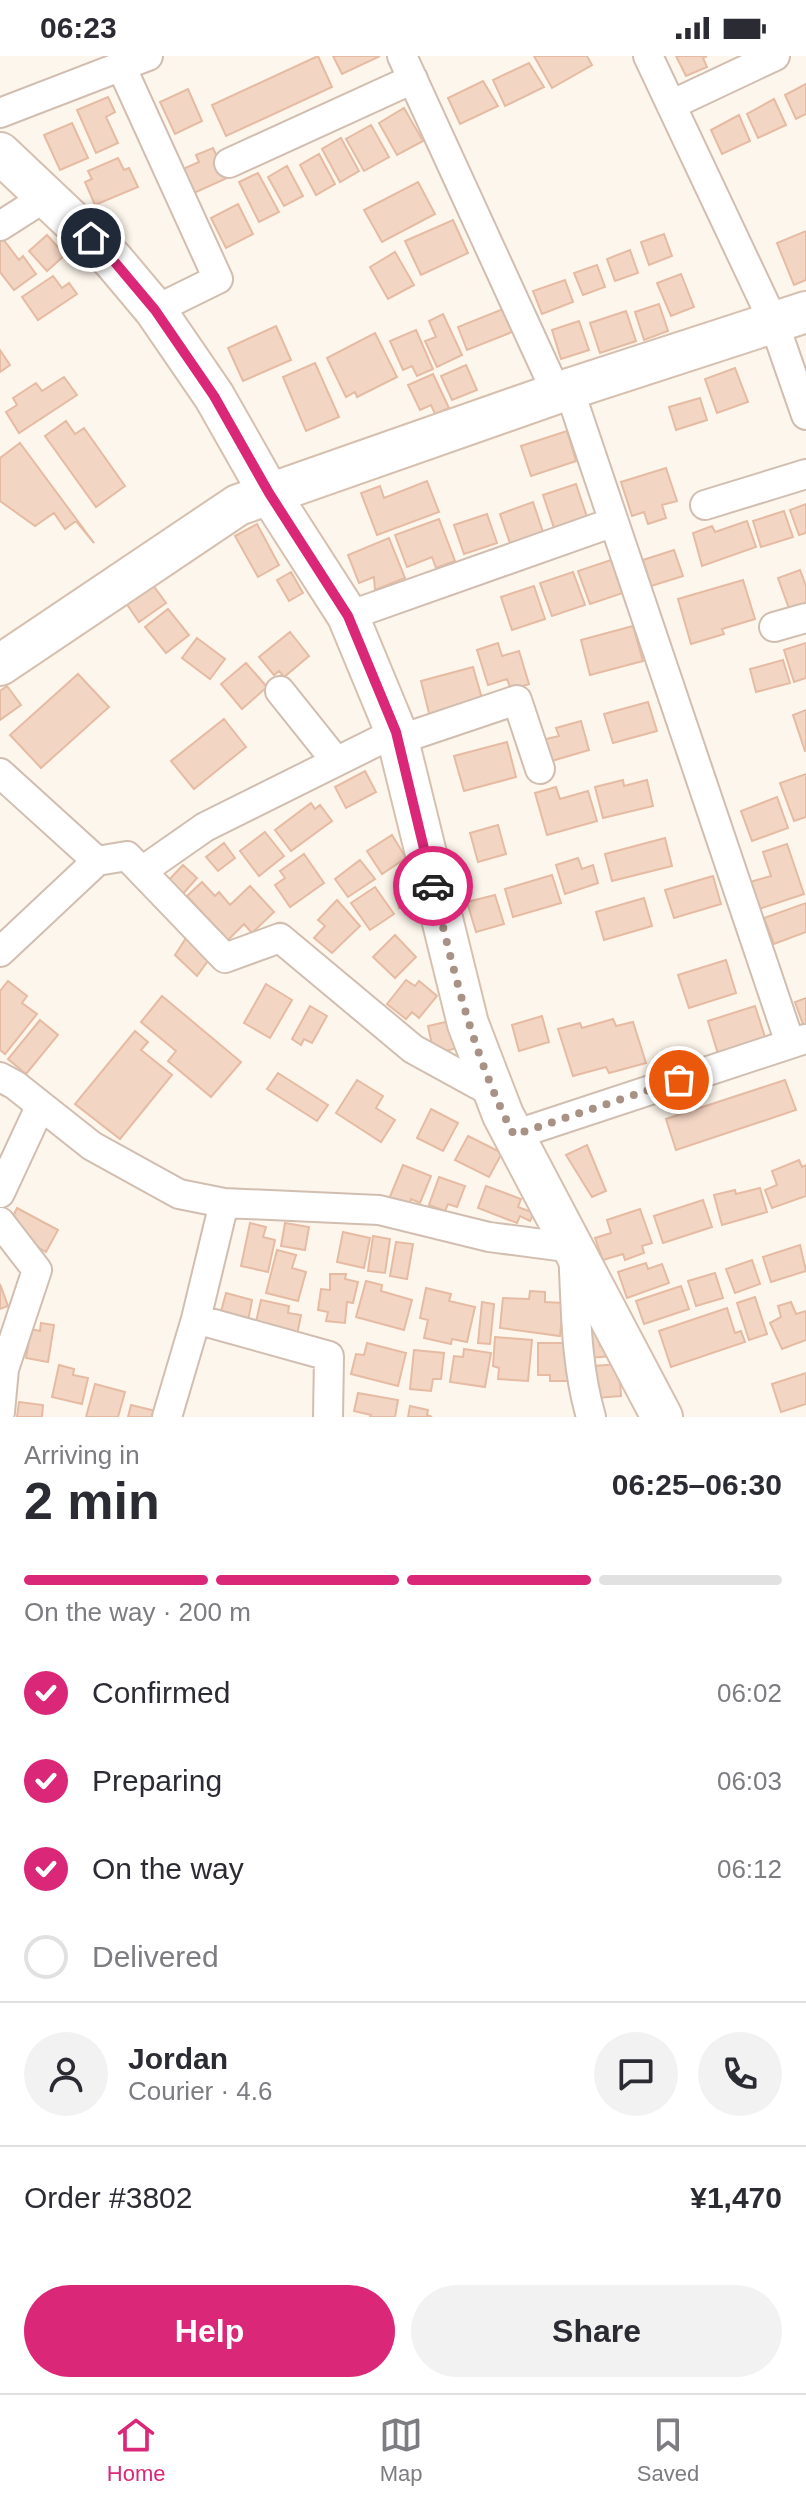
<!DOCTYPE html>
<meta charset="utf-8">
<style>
:root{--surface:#fff;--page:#f2f2f3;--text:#2b2b33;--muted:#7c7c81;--line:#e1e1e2;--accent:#db2777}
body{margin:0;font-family:Arial,sans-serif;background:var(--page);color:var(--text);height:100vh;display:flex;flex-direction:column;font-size:30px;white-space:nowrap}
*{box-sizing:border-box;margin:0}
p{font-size:26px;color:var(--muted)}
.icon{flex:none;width:44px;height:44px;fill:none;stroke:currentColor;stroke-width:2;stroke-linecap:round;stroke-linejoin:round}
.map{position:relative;height:1361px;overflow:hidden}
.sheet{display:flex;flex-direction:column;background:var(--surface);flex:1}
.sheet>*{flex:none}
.pin{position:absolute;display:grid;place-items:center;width:68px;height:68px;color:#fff;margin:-34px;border:4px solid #fff;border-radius:50%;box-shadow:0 2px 8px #0007}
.courier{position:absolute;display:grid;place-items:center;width:80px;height:80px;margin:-40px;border:6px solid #db2777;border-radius:50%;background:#fff;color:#222;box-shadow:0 2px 10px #0007}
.summary em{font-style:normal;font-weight:700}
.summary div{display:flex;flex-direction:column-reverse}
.summary{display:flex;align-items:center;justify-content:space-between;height:136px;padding:0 24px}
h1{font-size:52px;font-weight:700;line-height:60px}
.bar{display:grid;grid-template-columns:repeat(4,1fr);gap:12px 8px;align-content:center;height:96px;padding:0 24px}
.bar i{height:10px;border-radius:6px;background:var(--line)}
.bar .selected{background:var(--accent)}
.bar p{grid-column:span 4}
.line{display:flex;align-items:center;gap:20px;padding:0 24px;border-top:2px solid var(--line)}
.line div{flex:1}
.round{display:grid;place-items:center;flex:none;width:84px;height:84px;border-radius:42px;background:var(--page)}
ol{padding:0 24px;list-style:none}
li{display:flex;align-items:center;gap:24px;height:88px}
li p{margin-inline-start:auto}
li .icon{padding:8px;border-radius:50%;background:var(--accent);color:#fff;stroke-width:4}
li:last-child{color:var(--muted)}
li i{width:44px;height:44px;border:4px solid var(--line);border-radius:50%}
.button{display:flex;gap:16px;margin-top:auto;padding:16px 24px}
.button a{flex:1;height:92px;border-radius:48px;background:var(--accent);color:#fff;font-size:32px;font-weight:700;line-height:92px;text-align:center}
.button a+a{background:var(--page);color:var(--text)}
.status{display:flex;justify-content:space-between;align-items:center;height:56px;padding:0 40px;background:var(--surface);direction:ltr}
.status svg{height:22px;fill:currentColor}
.tabs{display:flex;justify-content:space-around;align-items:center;height:112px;border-top:2px solid var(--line);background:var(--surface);font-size:22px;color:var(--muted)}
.tabs a{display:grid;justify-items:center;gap:4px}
.tabs .selected{color:var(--accent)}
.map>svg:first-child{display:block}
.building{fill:#f3d5c3;stroke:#e6bba3;stroke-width:2}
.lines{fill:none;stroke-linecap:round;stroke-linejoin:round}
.street-casing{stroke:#d1beb0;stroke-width:32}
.secondary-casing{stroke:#d6c0b0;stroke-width:44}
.street{stroke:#fff;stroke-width:28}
.secondary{stroke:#fff;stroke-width:40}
.done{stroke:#a89285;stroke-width:8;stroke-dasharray:0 14.4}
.route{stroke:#db2777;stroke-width:10}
</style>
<div class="status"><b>06:23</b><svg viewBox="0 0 49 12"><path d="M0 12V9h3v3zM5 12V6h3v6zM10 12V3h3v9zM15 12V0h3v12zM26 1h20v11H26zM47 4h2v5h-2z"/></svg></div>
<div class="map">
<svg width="806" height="1361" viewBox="0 0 806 1361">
<rect width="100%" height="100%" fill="#fdf6ec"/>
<path class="building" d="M318,0l14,31 -106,49 -14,-31z
M333,0h47l-38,18z
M534,0h53l5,9 -40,23z
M676,0h31l-4,2 4,9 -21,9z
M529,7l15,24 -39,19 -12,-26z
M483,25l15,25 -38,18 -12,-26z
M806,28v30l-10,5 -11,-24z
M188,33l14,32 -27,13 -15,-32z
M108,41l7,15 -9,5 12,26 -22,10 -19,-43z
M774,43l12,26 -28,13 -11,-24z
M404,52l19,33 -26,14 -18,-32z
M739,59l11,26 -28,13 -11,-24z
M72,67l16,35 -28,12 -16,-35z
M371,69l18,32 -25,14 -18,-32z
M341,82l18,33 -19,11 -18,-33z
M213,92l14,30 -33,15 -11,-24 16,-7 -3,-7z
M319,98l16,30 -19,11 -16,-30z
M118,102l6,12 5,-2 9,19 -43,18 -10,-23 7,-3 -4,-8z
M287,110l16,30 -19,10 -16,-29z
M258,117l21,39 -20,10 -20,-40z
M418,126l17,32 -53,28 -18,-32z
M238,148l15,30 -27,14 -15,-30z
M453,164l15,33 -47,22 -16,-34z
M806,175v49l-12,5 -17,-42z
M664,178l8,22 -23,9 -8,-23z
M47,179l18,20 -18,16 -18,-20z
M3,183l16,21 4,-4 13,18 -22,16 -14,-18v-31z
M630,194l8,23 -23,8 -8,-22z
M395,196l19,33 -26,14 -18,-32z
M597,209l8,22 -22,8 -9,-22z
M681,218l13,33 -23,9 -14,-33z
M53,220l9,12 7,-5 8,11 -39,26 -16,-23z
M565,224l8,22 -31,12 -9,-23z
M659,248l9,27 -24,9 -9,-28z
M503,253l9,23 -45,18 -9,-23z
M626,255l10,30 -36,12 -10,-30z
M443,258l19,41 -25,12 -12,-26 11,-4 -7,-16z
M579,265l10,29 -28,9 -9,-29z
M276,270l15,34 -48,21 -15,-33z
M416,274l17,39 -16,7 -5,-10 -9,4 -13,-29z
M375,277l22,44 -40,20 -2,-5 -9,5 -19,-39z
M0,294l10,15 -10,7z
M315,307l24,54 -33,14 -23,-54z
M466,309l11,25 -25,10 -11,-24z
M735,312l13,34 -31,11 -12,-34z
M433,318l16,34 -14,6 -4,-9 -11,5 -12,-25z
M64,321l13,18 -58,38 -13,-21 11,-7 -4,-7 23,-15 6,8z
M700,342l7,22 -31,10 -7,-23z
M66,365l9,13 9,-6 41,58 -29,21 -51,-71z
M567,375l9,30 -45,15 -10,-30z
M20,387l74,100 -18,-22 -11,8 -11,-16 -19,13 -35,-25v-43z
M666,412l11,33 -15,4 4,13 -18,6 -4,-12 -12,4 -11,-34z
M427,425l12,31 -62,23 -16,-42 19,-7 4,12z
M576,428l11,33 -33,11 -11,-33z
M533,446l10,30 -33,11 -10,-29z
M806,448v29l-7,2 -9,-25z
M784,455l9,26 -32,10 -8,-26z
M487,458l10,29 -33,11 -10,-29z
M439,463l16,42 -19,7 -4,-11 -25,10 -12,-32z
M747,465l9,26 -54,19 -9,-33 19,-7 3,6z
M257,468l22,41 -21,12 -23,-41z
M389,482l16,40 -30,12 -1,-13 -15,6 -11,-28z
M674,494l9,26 -32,10 -8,-26z
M611,504l12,33 -33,11 -12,-33z
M800,514l6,16v22l-15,6 -13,-36z
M291,516l12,21 -14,8 -12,-21z
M573,516l12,33 -33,11 -12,-33z
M743,524l12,39 -33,10 2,5 -33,10 -13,-45z
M150,525l16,22 -27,19 -15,-22z
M534,530l11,33 -33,11 -11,-33z
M168,553l21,26 -23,18 -21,-26z
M633,570l10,35 -53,14 -9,-35z
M290,576l19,24 -25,21 -5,-6 -5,4 -15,-18z
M197,582l28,21 -15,20 -28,-21z
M498,587l4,13 17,-5 10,33 -18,6 -4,-11 -19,6 -11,-35z
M806,587v35l-12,4 -10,-32z
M783,604l7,23 -34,9 -6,-23z
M246,607l21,24 -25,22 -21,-25z
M473,611l10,35 -53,15 -9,-36z
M78,618l31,33 -68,61 -31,-33z
M7,630l14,19 -21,15v-29z
M648,646l9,29 -44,12 -9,-29z
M806,654v41h-1l-12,-36z
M224,663l22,28 -52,42 -23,-28z
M581,665l8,29 -44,13 -7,-22 21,-5 -3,-8z
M507,686l9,35 -52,14 -10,-35z
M365,715l11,21 -30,16 -11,-21z
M806,718v43l-12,4 -14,-38z
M623,724l1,6 23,-6 6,26 -50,12 -8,-31z
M556,731l4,12 28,-8 9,30 -50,14 -12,-42z
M777,741l11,31 -36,13 -11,-30z
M311,747l4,6 5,-4 12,16 -41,30 -16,-21z
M498,769l8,29 -28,8 -8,-29z
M265,776l19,24 -25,20 -19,-25z
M392,779l14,23 -24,16 -15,-23z
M665,782l7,28 -60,15 -7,-27z
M224,787l11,15 -17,13 -12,-14z
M787,788l17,50 -45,15 -9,-27 21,-6 -8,-24z
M304,798l20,29 -34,24 -15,-22 10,-7 -5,-7z
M578,802l4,11 11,-4 5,18 -33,11 -9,-29z
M360,804l15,19 -27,18 -13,-18z
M183,809l14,13 -16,18 -15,-13z
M552,819l9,28 -48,14 -8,-28z
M713,820l8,28 -47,14 -9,-28z
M411,823l5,26 -17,3 -5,-26z
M202,826l13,14 4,-4 11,13 20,-19 24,26 -22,21 -8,-9 -16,16 -41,-44z
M375,831l19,27 -24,16 -19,-27z
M495,839l9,29 -28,8 -9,-30z
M644,842l8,28 -48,14 -8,-28z
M337,844l23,26 -28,27 -18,-15 11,-12 -7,-6z
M806,847v29l-32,12 -10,-26z
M395,879l21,22 -21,21 -22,-21z
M186,882l24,20 -13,18 -22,-21z
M726,904l10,33 -47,15 -11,-33z
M406,924l9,6 4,-5 18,15 -18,22 -7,-6 -6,7 -19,-15z
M8,925l19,15 -5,7 15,11 -32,40 -5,-4v-59z
M266,928l26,16 -22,38 -26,-15z
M162,940l79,66 -30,35 -43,-36 8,-10 -35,-29z
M806,942v35l-11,-31z
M310,950l17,10 -15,27 -8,-4 -3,6 -9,-6z
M755,950l11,34 -48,14 -10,-33z
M542,960l7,26 -30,9 -7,-26z
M613,963l3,7 17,-4 13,41 -37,10 -3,-6 -33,9 -15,-47 22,-6 2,5z
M40,964l18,15 -32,39 -18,-15z
M450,965l7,27 -23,6 -6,-28z
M135,975l13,11 -7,8 31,25 -52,64 -45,-35z
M278,1017l50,32 -11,16 -50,-32z
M357,1024l26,16 -7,12 19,12 -14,22 -45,-29z
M785,1024l11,30 -120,40 -10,-31z
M431,1053l27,14 -15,28 -26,-13z
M468,1080l34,17 -13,24 -34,-17z
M587,1089l19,46 -14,6 -26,-42z
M799,1104l3,7 4,-2v31l-34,12 -7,-18 12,-5 -5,-14z
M403,1109l28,11 -11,27 -9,-4 -2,7 -20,-7z
M439,1121l26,9 -8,21 -9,-3 -3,7 -16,-6z
M486,1130l35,13 -3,8 16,6 -4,8 -10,-5 -3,7 -39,-15z
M760,1132l7,24 -45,13 -8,-30 21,-5 1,4z
M703,1144l9,27 -49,16 -9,-27z
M17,1152l41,22 -12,22 -30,-16 -6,-14z
M640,1153l12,34 -10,3 2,7 -19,7 -2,-6 -20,6 -8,-22 16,-5 -4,-13z
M250,1167l16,4 -3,10 12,3 -7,32 -27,-6z
M285,1167l24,4 -4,23 -24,-4z
M343,1176l27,6 -6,30 -27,-6z
M373,1180l17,3 -5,34 -17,-2z
M396,1186l17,2 -6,35 -17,-3z
M800,1189l6,26 -35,11 -8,-25z
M277,1194l19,5 -4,13 14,4 -8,29 -32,-8z
M752,1204l8,24 -25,9 -9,-24z
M646,1207l2,6 14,-5 7,19 -42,15 -9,-26z
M715,1217l8,25 -27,8 -8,-25z
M330,1218h16l-1,5 13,3 -5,21 -6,-1 -2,21 -19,-2 2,-9 -10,-2 3,-21 9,1z
M366,1225l16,4 -1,6 31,9 -8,30 -48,-13z
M0,1228l8,22 -8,3z
M681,1230l8,23 -45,15 -8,-23z
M426,1232l25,6 -2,7 26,6 -8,35 -15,-3 -1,5 -27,-6 4,-18 -8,-2z
M530,1235l15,1v10l18,1 -3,33 -60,-8 3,-30 26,1z
M226,1237l26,7 -4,21 -28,-6z
M755,1241l12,37 -18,6 -12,-37z
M261,1244l28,6 -1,7 13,2 -4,20 -42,-9z
M482,1246l12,2 -4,40 -12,-1z
M791,1246l5,12 10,-3v29l-24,9 -12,-26 11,-6 -3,-11z
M727,1252l8,25 6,-2 4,11 -74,25 -12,-36z
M41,1267l13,2 -6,37 -22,-4 5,-29 9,2z
M598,1271l2,19h9l2,10 -21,2 -3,-30z
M495,1281l37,3 -4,41 -30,-2 1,-11 -6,-2z
M367,1287l39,10 -8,33 -47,-12 5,-20 8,1z
M538,1287h30v38h-18v-6h-12z
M464,1293l27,4 -6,34 -35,-5 4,-26 9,1z
M414,1294l30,3 -3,26h-8l-2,12 -21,-2z
M619,1308l2,32 -25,2 -2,-32z
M59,1309l15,4 -1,6 15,3 -6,26 -30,-7z
M806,1317v31l-25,8 -9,-28z
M95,1328l30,8 -7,25h-32z
M358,1337l40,7 -3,17h-25l1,-2 -17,-4z
M19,1346l24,3 -1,12h-25z
M131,1349l29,7 -1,5h-31z
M410,1350l18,4 -1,5 5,2h-24z"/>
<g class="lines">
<g class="street-casing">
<path id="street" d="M402,0l155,338
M648,0l126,267 32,92
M121,10l97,213 -63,31
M671,49l104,-49
M0,57l148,-57
M229,107l184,-84
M0,170l47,-30
M569,333l221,654
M705,449l101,-31
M348,560l266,-94
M774,571l32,-9
M280,635l56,70
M398,684l119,-40 23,69
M0,717l97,88
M142,815l63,-44 191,-95
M0,896l97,-91 30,-5 98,102 55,-20 133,111 82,45
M0,1021l15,8 77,61 87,48 45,9 155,7 110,27 84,11c3,57 2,114 18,169
M514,1079l291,-96
M0,1137l40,-86
M0,1166l37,48 -33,99 -4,43
M196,1263l133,37 -1,61
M167,1361l29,-98 28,-116"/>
</g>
<g class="secondary-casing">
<path id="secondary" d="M0,97l113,107 42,50 59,86 55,97 79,123 48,116 72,292 35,91 159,302
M0,609l238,-160 331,-116 237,-77"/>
</g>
<use href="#street" class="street"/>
<use href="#secondary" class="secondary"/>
</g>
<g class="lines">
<path class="done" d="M433,830c21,85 40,171 81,249l165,-55"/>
<path class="route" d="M91,182l22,22 42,50 59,86 55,97 79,123 48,116 37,154"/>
</g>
</svg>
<div class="pin" style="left:679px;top:1024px;background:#ea580c"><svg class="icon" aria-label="bag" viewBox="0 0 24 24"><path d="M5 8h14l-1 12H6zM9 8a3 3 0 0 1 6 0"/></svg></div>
<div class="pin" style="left:91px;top:182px;background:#1f2937"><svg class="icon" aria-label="home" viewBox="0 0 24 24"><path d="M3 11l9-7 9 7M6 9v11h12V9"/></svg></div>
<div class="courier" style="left:433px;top:830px"><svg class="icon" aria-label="car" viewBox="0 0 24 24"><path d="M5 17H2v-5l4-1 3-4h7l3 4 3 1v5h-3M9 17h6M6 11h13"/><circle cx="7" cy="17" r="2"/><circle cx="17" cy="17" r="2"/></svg></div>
</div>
<section class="sheet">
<div class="summary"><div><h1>2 min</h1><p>Arriving in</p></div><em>06:25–06:30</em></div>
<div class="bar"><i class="selected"></i><i class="selected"></i><i class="selected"></i><i></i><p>On the way · 200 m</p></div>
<ol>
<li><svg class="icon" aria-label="check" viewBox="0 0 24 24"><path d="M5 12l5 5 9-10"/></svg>Confirmed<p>06:02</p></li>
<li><svg class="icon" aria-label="check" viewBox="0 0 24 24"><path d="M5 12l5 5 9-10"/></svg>Preparing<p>06:03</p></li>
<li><svg class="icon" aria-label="check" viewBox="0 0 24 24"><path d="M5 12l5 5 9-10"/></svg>On the way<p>06:12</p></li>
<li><i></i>Delivered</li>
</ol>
<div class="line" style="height:144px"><a class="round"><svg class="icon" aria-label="person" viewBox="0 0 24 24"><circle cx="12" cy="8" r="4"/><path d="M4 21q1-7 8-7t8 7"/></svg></a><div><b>Jordan</b><p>Courier · 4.6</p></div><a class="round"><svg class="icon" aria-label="chat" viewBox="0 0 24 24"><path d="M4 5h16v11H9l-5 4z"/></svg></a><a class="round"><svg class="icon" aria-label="phone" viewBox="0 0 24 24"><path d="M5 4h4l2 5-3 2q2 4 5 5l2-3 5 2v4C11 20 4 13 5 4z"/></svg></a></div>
<div class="line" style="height:104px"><div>Order #3802</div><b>¥1,470</b></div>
<div class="button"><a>Help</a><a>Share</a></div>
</section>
<nav class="tabs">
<a class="selected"><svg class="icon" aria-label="home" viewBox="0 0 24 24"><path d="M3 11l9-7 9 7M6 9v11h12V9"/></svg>Home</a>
<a><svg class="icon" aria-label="map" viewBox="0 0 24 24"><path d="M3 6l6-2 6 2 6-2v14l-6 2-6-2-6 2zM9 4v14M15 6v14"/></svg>Map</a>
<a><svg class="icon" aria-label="saved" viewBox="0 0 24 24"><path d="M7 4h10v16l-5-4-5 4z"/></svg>Saved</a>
</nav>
